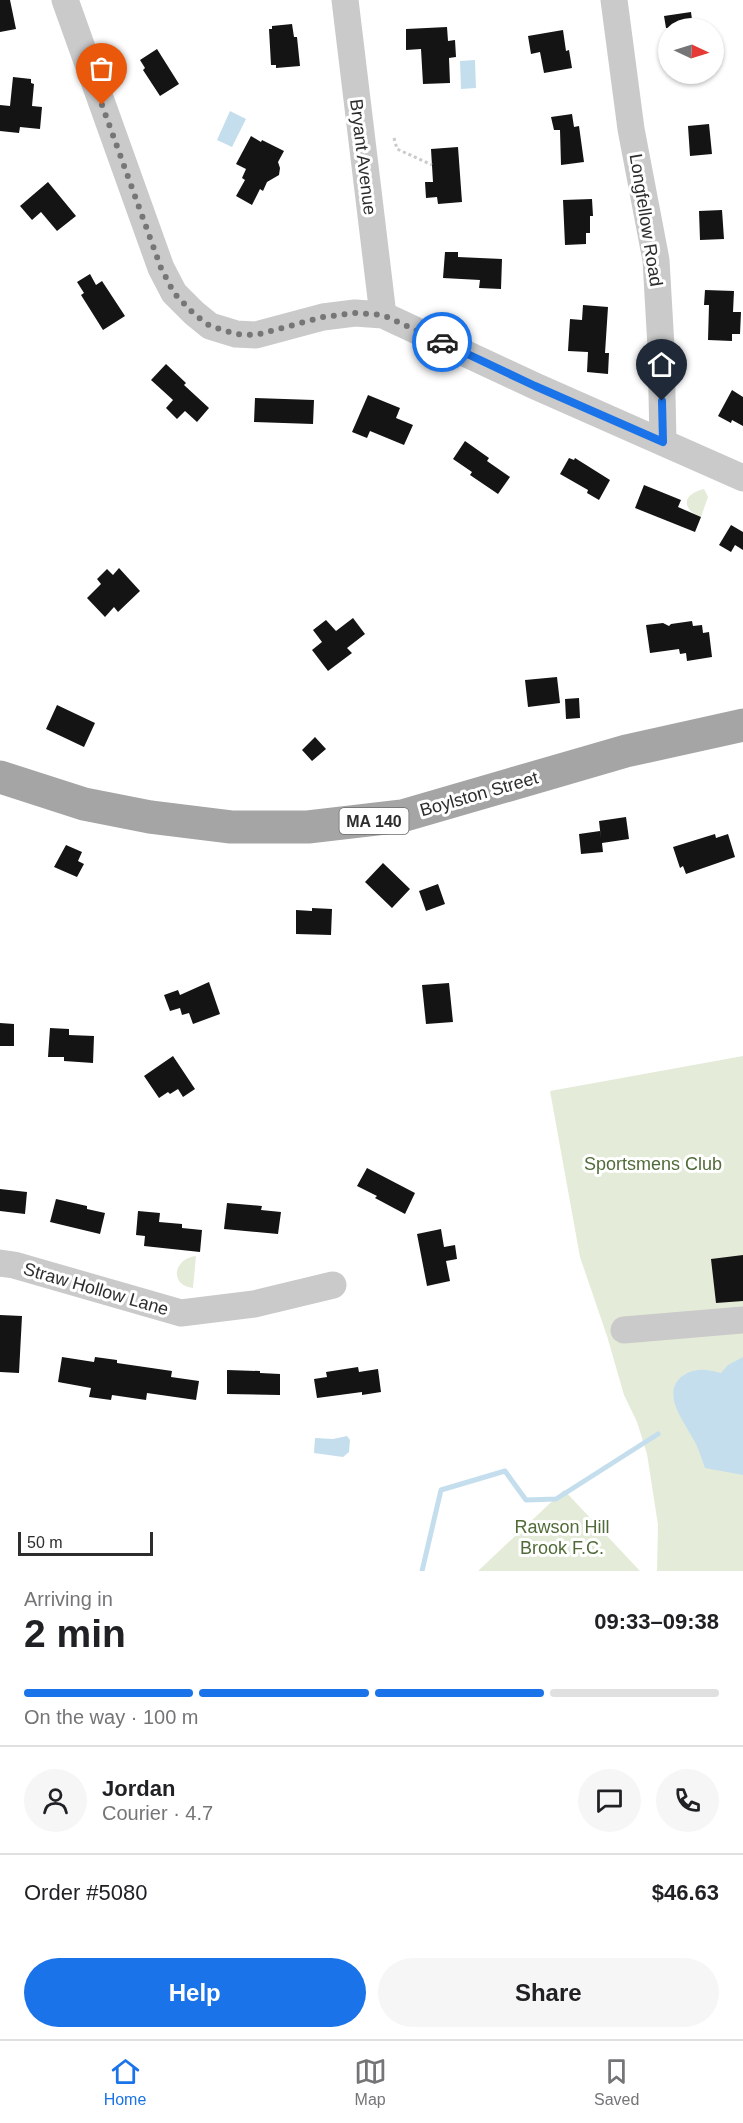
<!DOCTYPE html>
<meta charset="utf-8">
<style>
:root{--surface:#fff;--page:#f6f6f6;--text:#202124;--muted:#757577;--line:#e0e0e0;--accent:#1a73e8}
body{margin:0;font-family:Arial,sans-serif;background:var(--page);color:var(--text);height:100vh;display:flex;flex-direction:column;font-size:22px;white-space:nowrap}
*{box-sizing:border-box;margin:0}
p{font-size:20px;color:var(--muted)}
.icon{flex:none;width:33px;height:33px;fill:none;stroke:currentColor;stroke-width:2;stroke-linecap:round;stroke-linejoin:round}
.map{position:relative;height:1571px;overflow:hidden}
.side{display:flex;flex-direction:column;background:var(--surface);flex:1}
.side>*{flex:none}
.needle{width:39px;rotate:94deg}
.tools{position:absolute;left:658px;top:18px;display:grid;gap:12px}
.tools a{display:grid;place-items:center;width:66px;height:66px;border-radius:50%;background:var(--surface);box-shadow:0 2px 4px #0004;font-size:30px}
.scale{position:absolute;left:18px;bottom:15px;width:135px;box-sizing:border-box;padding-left:6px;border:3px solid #2d2d2d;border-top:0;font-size:16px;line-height:21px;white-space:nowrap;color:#2d2d2d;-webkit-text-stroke:4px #fff;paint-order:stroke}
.pin{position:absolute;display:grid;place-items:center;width:51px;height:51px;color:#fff;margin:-62px -26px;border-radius:50% 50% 50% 0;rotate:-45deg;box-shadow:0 0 6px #0007}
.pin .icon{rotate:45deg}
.courier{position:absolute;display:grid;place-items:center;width:60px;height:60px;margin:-30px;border:4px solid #1a73e8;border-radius:50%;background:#fff;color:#222;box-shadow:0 2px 8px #0007}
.summary em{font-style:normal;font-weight:700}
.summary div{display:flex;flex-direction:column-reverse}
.summary{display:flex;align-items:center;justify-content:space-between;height:102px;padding:0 24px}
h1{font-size:39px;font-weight:700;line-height:45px}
.bar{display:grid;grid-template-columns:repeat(4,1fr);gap:9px 6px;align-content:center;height:72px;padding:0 24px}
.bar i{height:8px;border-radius:4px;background:var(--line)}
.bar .selected{background:var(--accent)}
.bar p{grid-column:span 4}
.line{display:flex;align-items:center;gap:15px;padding:0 24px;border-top:2px solid var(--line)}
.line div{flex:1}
.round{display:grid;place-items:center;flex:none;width:63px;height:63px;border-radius:32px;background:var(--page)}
.action{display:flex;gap:12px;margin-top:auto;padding:12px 24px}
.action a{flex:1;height:69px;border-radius:36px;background:var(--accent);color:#fff;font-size:24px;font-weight:700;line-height:69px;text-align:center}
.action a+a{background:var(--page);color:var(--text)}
.tabs{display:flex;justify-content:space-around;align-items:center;height:84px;border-top:2px solid var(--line);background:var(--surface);font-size:16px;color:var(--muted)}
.tabs a{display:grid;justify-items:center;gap:3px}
.tabs .selected{color:var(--accent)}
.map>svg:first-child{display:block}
.green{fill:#e4ecd9}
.water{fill:#c4deed}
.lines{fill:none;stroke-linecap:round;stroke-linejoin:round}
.stream{stroke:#c4deed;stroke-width:5}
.building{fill:#141414}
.path{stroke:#cacaca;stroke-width:3;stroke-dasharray:3 3;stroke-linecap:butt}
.minor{stroke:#cacaca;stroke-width:27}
.major{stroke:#a5a5a5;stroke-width:33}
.done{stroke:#767676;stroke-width:6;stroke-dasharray:0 10.8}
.route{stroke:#1a73e8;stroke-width:8}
.labels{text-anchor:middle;stroke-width:6;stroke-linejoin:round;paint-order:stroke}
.shield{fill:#fff;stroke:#6c6c6c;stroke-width:1.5}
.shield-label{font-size:16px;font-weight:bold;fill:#2d2d2d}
.street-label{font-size:18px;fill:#2d2d2d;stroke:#fff}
.park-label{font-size:18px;fill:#516b38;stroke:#fff}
</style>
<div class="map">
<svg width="743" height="1571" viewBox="0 0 743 1571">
<rect width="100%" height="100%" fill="#fff"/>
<path class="green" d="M704,489l4,8 -7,20c-20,-8 -19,-23 3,-28z
M743,1056v515h-86l1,-46 -11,-71 -10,-32 -13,-27 -17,-59 -27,-79 -30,-166z
M196,1256l-3,32c-23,-2 -21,-29 3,-32z
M564,1490l76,81h-162z"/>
<path class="water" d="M475,60l1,28 -15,1 -1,-28z
M230,111l16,8 -14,28 -15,-7z
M743,1357v118l-38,-7c-4,-11 -7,-22 -13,-31 -9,-17 -30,-43 -11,-60 13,-10 25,-8 40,-4l7,-8z
M347,1436l3,4 -1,12 -6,5 -29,-4 1,-15 18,1z"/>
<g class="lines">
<path class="stream" d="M422,1571l19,-81 64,-19 21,29 30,-1 102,-65"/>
</g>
<path class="building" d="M0,0h10l6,29 -16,3z
M691,12l2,16h-27l-2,-12z
M292,24l2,13h3l3,29 -24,2v-3h-5l-2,-36h3v-3z
M447,27l1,14 7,-1 1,17 -7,1 1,25 -27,1 -2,-35 -15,1v-21z
M563,30l3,21 3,-1 3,18 -28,5 -4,-21 -9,2 -3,-18z
M157,49l22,35 -19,12 -17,-26 2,-2 -5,-8z
M13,77l18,2v4l3,1 -2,22 10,1 -2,22 -20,-2 -1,6 -19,-2v-26l10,1z
M572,114l2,13 5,-1 5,36 -23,3 -1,-35h-6l-3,-13z
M709,124l3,30 -22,2 -2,-30z
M251,136l10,6 1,-2 22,11 -6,11 2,6 -1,7 -12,7 -4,9 -3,-2 -8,16 -16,-9 9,-16 -3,-2 4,-9 -10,-5z
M458,147l4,55 -24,2 -1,-7 -11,1 -1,-16h8l-2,-33z
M48,182l28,34 -19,15 -16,-19 -9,8 -12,-14z
M592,199l1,17h-3v17h-4v11l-21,1 -2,-45z
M722,210l2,29 -24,1 -1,-29z
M445,252h13v5l44,2 -1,30 -22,-1 1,-8 -37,-2z
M90,274l6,11 6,-4 23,35 -22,14 -22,-35 3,-2 -7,-11z
M705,290l29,1 -1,21h8l-1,22h-8v7l-24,-1 1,-35h-5z
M583,305l25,2 -3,46h4l-1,21 -21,-2 1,-20 -20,-1 2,-32 12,1z
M166,364l20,19 -2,2 25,23 -12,14 -12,-11 -8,8 -11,-11 7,-8 -22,-20z
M732,390l11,7v29l-11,-6 -1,3 -13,-7z
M368,395l32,13 -4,10 17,7 -9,20 -34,-14 -3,7 -15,-6z
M255,398l59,2 -1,24 -59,-2z
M465,441l24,17 -2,3 23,16 -12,17 -28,-19 2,-3 -19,-13z
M569,458l5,2 1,-2 35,22 -11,20 -12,-7 1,-3 -28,-16z
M644,485l37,15 -3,7 23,10 -6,15 -60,-24z
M731,525l12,7v18l-8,-5 -4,7 -12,-7z
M119,568l21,23 -22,21 -4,-5 -9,10 -18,-19 14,-14 -4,-5 10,-10 6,6z
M353,618l12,16 -18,14 5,5 -24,18 -16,-21 10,-8 -9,-12 13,-10 10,11z
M692,621l1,5 9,-1 1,8 6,-1 3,25 -25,4 -1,-8 -6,1 -1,-5 -29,4 -4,-28 17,-2 6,3 2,-2z
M557,677l3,26 -32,4 -3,-27z
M579,698l1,20 -14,1 -1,-20z
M57,705l38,18 -11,24 -38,-18z
M315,737l11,12 -14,12 -10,-11z
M626,817l3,22 -27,4 1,9 -22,2 -2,-20 21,-3 1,8 -2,-18z
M715,834l1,4 12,-4 7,23 -49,17 -3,-8 -3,2 -7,-21z
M66,845l16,7 -4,9 6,3 -7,13 -23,-10z
M383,863l27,26 -18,19 -27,-26z
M438,884l7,20 -19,7 -7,-20z
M312,908l20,1 -1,26 -35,-1v-24l16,1z
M209,982l11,32 -27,10 -4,-11 -7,2 -2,-7 -10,3 -6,-16 14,-5 2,5z
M449,983l4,39 -27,2 -4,-39z
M0,1023l14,1v22h-14z
M50,1028l19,1v6l25,1 -1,27 -29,-2v-4h-16z
M173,1056l22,33 -12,8 -5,-8 -8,5 -2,-2 -9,6 -15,-22z
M367,1168l48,25 -10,21 -30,-16 2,-2 -20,-10z
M0,1189l27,3 -2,22 -25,-3z
M56,1199l31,7v3l18,4 -5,21 -50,-12z
M227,1203l35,3 -1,4 20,2 -3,22 -54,-5z
M138,1211l22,2 -1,9 23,2v4l20,2 -2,22 -56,-6 1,-10 -9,-1z
M441,1229l3,18 11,-2 2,14 -11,2 4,20 -23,5 -10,-52z
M743,1255v46l-27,2 -5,-44z
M0,1315l22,1 -3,57 -19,-1z
M62,1357l32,5 1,-5 22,3v3l55,8 -1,6 28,4 -3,19 -49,-7 -1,7 -34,-5 -1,5 -22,-3 2,-9 -33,-6z
M358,1367l1,5 19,-3 3,23 -19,3v-3l-45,6 -3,-19 13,-2 -1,-5z
M227,1370l33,1v2l20,1v21l-53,-1z"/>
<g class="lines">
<path class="path" d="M394,138l3,11 35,16"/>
<path class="minor" d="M65,0l96,268 13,25 20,20 16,13 26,8 20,1 67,-18 32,-4 28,2 152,71 208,92
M345,0l38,315
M614,0l17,129 25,131 5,87 2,95
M0,1263l14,2 167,48 73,-9 79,-19
M624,1330l119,-10"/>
<path class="major" d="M0,777l84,27 66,13 81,10h77l94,-11 224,-65 117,-26"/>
</g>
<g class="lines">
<path class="done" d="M102,105l59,163 13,25 20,21 16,12 26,8 20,1 67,-18 32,-4 28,2 59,27"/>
<path class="route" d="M442,342l93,44 128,56 -1,-41"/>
</g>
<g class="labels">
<rect class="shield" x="339.5" y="808" width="69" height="26" rx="4.5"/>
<g class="shield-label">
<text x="374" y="827">MA 140</text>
</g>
<g class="street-label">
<text transform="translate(363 157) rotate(83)" y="6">Bryant Avenue</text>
<text transform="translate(646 220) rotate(81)" y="6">Longfellow Road</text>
<text transform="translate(479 794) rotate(-16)" y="6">Boylston Street</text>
<text transform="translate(96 1289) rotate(16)" y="6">Straw Hollow Lane</text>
</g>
<g class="park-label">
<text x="653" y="1170">Sportsmens Club</text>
<text x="562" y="1533">Rawson Hill<tspan x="562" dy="21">Brook F.C.</tspan></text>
</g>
</g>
</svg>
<div class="tools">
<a><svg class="needle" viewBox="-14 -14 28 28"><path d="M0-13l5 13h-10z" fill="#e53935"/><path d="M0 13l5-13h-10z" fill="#757577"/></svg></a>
</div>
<div class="scale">50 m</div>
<div class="pin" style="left:102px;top:105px;background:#ea580c"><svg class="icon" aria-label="bag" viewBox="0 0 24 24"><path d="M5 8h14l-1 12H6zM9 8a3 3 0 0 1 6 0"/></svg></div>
<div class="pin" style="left:662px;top:401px;background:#1f2937"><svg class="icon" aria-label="home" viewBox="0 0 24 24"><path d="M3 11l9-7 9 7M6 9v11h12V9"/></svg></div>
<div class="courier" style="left:442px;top:342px"><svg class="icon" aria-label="car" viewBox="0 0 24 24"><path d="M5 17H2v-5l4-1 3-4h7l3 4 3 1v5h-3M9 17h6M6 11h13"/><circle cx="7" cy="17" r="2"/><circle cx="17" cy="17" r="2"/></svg></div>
</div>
<section class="side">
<div class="summary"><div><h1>2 min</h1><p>Arriving in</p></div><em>09:33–09:38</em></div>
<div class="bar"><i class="selected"></i><i class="selected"></i><i class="selected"></i><i></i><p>On the way · 100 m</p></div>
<div class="line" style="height:108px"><a class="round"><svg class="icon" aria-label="person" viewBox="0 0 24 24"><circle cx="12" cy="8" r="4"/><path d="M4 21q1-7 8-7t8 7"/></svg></a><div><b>Jordan</b><p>Courier · 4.7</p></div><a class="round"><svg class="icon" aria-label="chat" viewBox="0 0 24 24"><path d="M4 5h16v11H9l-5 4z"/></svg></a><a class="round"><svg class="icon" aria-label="phone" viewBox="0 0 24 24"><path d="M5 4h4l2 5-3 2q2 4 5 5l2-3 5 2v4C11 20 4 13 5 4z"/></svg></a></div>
<div class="line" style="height:78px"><div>Order #5080</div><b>$46.63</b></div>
<div class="action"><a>Help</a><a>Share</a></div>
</section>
<nav class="tabs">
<a class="selected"><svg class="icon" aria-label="home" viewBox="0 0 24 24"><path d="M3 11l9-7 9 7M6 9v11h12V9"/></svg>Home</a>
<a><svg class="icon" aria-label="map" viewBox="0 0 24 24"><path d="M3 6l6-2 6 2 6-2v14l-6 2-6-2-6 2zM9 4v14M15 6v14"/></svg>Map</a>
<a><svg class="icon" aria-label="saved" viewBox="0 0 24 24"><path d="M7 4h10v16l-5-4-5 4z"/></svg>Saved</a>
</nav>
